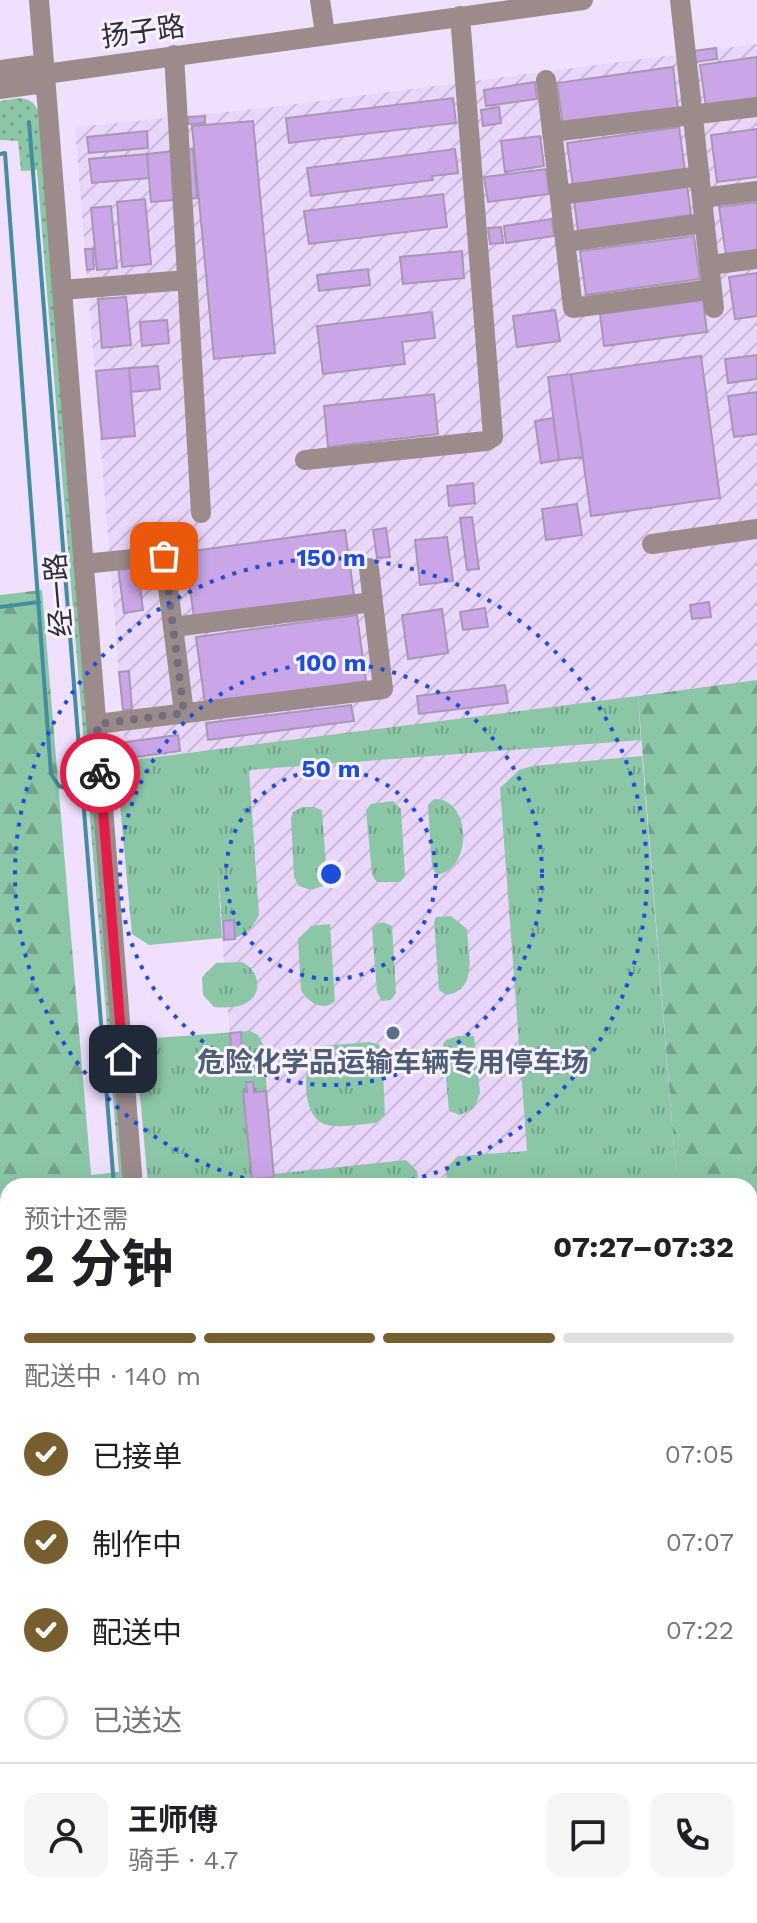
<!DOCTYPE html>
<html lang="zh">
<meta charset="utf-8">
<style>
:root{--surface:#fff;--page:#f6f6f6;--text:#202124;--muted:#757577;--line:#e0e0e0;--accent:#765e2f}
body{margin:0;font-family:"Work Sans","Noto Sans SC",sans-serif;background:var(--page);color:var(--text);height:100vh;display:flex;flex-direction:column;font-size:30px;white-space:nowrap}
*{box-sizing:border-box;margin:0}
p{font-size:26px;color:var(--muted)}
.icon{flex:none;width:44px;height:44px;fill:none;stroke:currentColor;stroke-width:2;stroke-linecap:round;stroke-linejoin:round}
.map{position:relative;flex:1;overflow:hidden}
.drawer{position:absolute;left:0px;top:1178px;width:758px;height:746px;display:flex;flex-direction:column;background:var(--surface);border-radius:24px 24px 0 0;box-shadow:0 8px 32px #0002}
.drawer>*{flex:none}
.pin{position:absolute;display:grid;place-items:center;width:68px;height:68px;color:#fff;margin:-34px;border-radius:16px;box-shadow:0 4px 12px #0006}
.courier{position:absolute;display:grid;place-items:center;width:80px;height:80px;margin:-40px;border:6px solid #e11d48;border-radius:50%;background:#fff;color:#222;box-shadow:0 2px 10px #0007}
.head em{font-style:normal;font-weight:700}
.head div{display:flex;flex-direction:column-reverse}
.head{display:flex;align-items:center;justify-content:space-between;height:136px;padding:0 24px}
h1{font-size:52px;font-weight:700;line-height:60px}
.bar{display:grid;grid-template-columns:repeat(4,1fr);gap:12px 8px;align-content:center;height:96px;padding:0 24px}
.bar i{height:10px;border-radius:6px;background:var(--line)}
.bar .current{background:var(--accent)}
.bar p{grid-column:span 4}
.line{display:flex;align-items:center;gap:20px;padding:0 24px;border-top:2px solid var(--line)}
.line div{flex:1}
.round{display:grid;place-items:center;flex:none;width:84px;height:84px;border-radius:16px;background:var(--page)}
ol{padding:0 24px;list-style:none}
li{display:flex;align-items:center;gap:24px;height:88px}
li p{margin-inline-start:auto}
li .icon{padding:8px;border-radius:50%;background:var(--accent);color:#fff;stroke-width:4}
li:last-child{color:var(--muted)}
li i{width:44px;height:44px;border:4px solid var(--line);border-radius:50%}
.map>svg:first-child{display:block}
.industrial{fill:url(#industrial-furrows)}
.grass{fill:url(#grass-tufts)}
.forest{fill:url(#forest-firs)}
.garden{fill:url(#garden-dots)}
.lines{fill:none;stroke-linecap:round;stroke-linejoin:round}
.stream{stroke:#448da0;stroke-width:4}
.building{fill:#caa5e8;stroke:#a697b3;stroke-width:2}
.path{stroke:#958a9f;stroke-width:3;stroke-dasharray:4 6;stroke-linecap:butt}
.minor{stroke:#9b8b8b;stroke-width:20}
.major{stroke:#5b4042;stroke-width:20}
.done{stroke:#746b7d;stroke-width:8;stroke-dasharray:0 14.4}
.route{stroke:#e11d48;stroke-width:10}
.ring{fill:none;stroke:#1d4ed8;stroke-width:4;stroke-dasharray:4 8}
.service-dot{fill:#5c6f8a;stroke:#f8f2fe;stroke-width:3}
.labels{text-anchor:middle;stroke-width:6;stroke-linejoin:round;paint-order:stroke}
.street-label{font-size:28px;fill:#322c38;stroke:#f8f2fe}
.service-label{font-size:28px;font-weight:bold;fill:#4e5e75;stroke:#f8f2fe}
.centre{fill:#1d4ed8;stroke:#f8f2fe;stroke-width:4}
.ring-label{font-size:24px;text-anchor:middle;font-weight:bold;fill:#1d4ed8;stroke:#f8f2fe;stroke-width:6;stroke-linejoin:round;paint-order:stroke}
</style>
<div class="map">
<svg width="757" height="1923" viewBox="0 0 757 1923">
<defs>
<pattern id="industrial-furrows" width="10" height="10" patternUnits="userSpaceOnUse" patternTransform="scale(2)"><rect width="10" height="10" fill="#ead6fb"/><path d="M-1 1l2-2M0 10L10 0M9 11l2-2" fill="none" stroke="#c9b8d8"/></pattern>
<pattern id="grass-tufts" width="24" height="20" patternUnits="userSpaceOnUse" patternTransform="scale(2)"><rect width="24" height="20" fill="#8bc7a6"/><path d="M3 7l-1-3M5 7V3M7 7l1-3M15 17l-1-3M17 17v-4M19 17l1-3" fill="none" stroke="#72a288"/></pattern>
<pattern id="forest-firs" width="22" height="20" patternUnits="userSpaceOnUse" patternTransform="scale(2)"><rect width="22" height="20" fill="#8bc7a6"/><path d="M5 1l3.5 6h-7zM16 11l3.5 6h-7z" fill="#72a288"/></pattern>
<pattern id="garden-dots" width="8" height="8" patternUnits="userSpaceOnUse" patternTransform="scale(2)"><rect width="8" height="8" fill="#8bc7a6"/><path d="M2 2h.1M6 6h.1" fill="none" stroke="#72a288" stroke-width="1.8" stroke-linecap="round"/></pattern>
</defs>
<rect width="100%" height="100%" fill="#f0e0fe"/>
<path class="industrial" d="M757,44v636l-119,16 39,490h-435l-35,-436 -81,10 -51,-633 190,-19z"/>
<path class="grass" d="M638,696l3,44 -392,30 10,145c-7,15 -17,23 -35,25l-7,-74 5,72 -73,7 -17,-11 -16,-172z
M642,756l35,430h-231l1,-19 11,-11 69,-5 -27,-363 19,-18 13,-4z
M434,799c38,-1 39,70 3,76l-5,-7 -4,-63z
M393,801l8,8 4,67 -5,6h-23l-5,-7 -6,-65 5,-6z
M302,807h12l8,3 5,69 -1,6 -15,5 -12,-4 -5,-9 -3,-59 2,-6z
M451,916l16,13c1,24 12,61 -21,66l-7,-5 -5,-68 2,-5z
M383,922l9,4 4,67 -5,7 -9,1 -5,-9 -5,-63 2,-4z
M330,924l5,77c-11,11 -27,2 -34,-11l-3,-51 13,-13z
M241,962c17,6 24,31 5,41 -9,5 -23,5 -32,4l-11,-12 -1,-18 14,-14z
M250,1031l8,4 5,9 11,130 132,-14 11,11 2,15h-271l-11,-125 4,-16 14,-7z
M458,1036h16l6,57 -6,15 -14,7 -11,-4 -6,-67 3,-4z
M369,1042l9,2 4,5 3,66 -9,8c-15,1 -38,6 -52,1 -24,-10 -23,-65 -3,-78z
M750,1396l7,1v68l-7,-2z"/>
<path class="forest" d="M42,590l50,596h-84v19l-8,-2v-608z
M757,680v717l-7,-1v-210h-73l-39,-490z
M750,1591l7,2v330h-199v-5l27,-2h165z"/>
<path class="garden" d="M18,98c11,1 16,3 20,13l90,1075h-36l-1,-11 28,-3 -82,-1002 -16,1 -3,-30 -18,-1v-39z"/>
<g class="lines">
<path class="stream" d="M29,122l85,1064
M0,154l5,-1 46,621 8,12 24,7
M0,607l39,-5
M0,1386l8,2"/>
</g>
<path class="building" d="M716,48l1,11 -22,3 -2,-11z
M757,57v43l-51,7 -6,-42z
M673,67l5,43 -115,16 -6,-43z
M535,82l2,17 -51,7 -2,-16z
M453,98l3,25 -167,20 -3,-25z
M499,107l2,16 -18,3 -2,-16z
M205,116v7l-16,1 -1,-7z
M253,121l22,232 -61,6 -22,-233z
M679,127l6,44 -112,15 -6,-43z
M757,129v48l-40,5 -6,-47z
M147,131l1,17 -59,5 -2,-16z
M540,136l4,30 -39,6 -4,-31z
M193,149l4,49 -46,4 -4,-48z
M455,149l3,24 -26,3 1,4 -122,16 -4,-28z
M147,154l2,24 -57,5 -3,-24z
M546,169l3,25 -61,8 -4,-25z
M687,185l4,30 -113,16 -4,-31z
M443,194l4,33 -138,17 -5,-33z
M145,199l6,65 -29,3 -5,-65z
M757,202v49l-31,4 -7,-48z
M111,206l6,62 -20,2 -6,-62z
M552,219l2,17 -48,7 -2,-17z
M501,227l2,16 -13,1 -2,-16z
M694,236l6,43 -114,16 -6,-44z
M85,249h8l1,20 -7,1z
M462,251l2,27 -61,6 -3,-27z
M368,269l2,16 -51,6 -2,-16z
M757,273v43l-22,3 -6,-42z
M126,297l5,48 -29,3 -4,-49z
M703,300l4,32 -103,14 -4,-32z
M555,310l5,31 -43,6 -4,-31z
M432,312l3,26 -33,4 3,22 -82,10 -6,-48z
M167,320l2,23 -27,3 -2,-24z
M757,355v24l-29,4 -3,-24z
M701,356l19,142 -129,18 -20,-142z
M158,366l2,23 -29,3 -2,-24z
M129,368l6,68 -33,3 -6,-68z
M571,374l12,83 -24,3 -11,-83z
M757,392v42l-23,3 -6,-41z
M434,394l4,40 -110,13 -4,-41z
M553,418l6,42 -18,3 -6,-42z
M473,483l2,20 -26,3 -2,-20z
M577,504l5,31 -36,5 -4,-31z
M472,517l7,52 -12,1 -7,-52z
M386,528l4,29 -13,1 -4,-28z
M345,530l9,65 -160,22 -9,-65z
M447,537l6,44 -33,4 -5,-45z
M137,563l6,47 -19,3 -6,-47z
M709,602l2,15 -19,2 -2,-14z
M485,608l3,19 -25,3 -3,-18z
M442,609l6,44 -40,6 -6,-44z
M357,615l9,66 -161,23 -9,-67z
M129,671l3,38 -9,1 -4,-38z
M505,685l3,18 -89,11 -2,-18z
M351,705l3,16 -146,19 -2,-17z
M178,735l2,16 -52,7 -2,-16z
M234,920l1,19 -11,1 -1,-19z
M241,1032l1,19 -11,1 -1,-19z
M246,1082h7l1,10 12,-1 8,86 -22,2 -9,-87h4z
M150,1916h73l1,7h-113z
M285,1916h19l2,7h-20z
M316,1916h61l-40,7h-20z"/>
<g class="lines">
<path class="path" d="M0,1354l8,2
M750,1467l7,2
M750,1582l7,2"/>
<path class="minor" d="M39,0l94,1186
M320,0l5,34
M680,0l34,308
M174,55l27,458
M0,70l44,-6
M45,74l538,-74
M546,80l27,228 139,-19
M0,89l45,-6
M552,132l205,-25
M560,195l140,-19
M702,198l55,-7
M565,242l140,-19
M710,265l47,-6
M62,290l125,-10
M305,460l181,-19 7,-4 -33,-421
M652,544l105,-15
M83,564l81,-8 20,157
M173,627l200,-25
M97,724l286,-35 -14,-121
M256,1916l1,7
M22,1923l40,-7
M487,1923l11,-3 -1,-4"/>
<path class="major" d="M0,1233l8,3
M0,1251l8,2
M750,1494l7,2"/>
</g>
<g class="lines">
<path class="done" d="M100,773l-3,-49 87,-11 -20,-157"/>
<path class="route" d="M100,773l23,286"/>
</g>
<g class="ring">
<circle cx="331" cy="874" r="105"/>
<circle cx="331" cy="874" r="211"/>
<path d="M279 1186A316 316 0 1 1 383 1186"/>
</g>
<circle class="service-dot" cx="393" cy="1033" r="8"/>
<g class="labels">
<g class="street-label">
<text transform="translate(143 31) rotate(-8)" y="10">扬子路</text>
<text transform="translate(58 595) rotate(-95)" y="10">经一路</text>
</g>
<g class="service-label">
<text x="393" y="1072">危险化学品运输车辆专用停车场</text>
</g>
</g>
<circle cx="331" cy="874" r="12" class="centre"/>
<g class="ring-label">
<text x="331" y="566">150 m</text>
<text x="331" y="671">100 m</text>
<text x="331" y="777">50 m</text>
</g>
</svg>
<div class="pin" style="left:164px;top:556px;background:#ea580c"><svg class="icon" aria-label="bag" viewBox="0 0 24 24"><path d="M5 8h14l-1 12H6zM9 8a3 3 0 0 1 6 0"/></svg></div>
<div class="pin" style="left:123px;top:1059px;background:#1f2937"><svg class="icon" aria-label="home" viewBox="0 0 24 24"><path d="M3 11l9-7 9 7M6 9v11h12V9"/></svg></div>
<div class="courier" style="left:100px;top:773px"><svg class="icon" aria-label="bike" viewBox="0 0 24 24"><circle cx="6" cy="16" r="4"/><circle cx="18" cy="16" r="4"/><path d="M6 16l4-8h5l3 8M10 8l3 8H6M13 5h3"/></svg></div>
<section class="drawer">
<div class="head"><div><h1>2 分钟</h1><p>预计还需</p></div><em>07:27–07:32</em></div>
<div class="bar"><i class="current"></i><i class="current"></i><i class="current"></i><i></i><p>配送中 · 140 m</p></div>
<ol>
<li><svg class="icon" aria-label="check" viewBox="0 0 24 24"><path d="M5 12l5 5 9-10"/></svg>已接单<p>07:05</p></li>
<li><svg class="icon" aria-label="check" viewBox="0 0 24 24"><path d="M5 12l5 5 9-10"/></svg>制作中<p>07:07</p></li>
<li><svg class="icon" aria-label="check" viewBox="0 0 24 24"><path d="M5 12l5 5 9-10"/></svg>配送中<p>07:22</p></li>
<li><i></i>已送达</li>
</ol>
<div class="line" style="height:144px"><a class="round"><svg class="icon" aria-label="person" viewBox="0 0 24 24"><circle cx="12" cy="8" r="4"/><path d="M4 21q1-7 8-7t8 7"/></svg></a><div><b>王师傅</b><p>骑手 · 4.7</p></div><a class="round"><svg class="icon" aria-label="chat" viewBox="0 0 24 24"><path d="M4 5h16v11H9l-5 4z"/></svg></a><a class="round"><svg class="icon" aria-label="phone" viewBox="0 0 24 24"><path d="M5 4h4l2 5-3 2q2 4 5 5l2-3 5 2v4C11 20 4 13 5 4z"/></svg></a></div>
</section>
</div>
